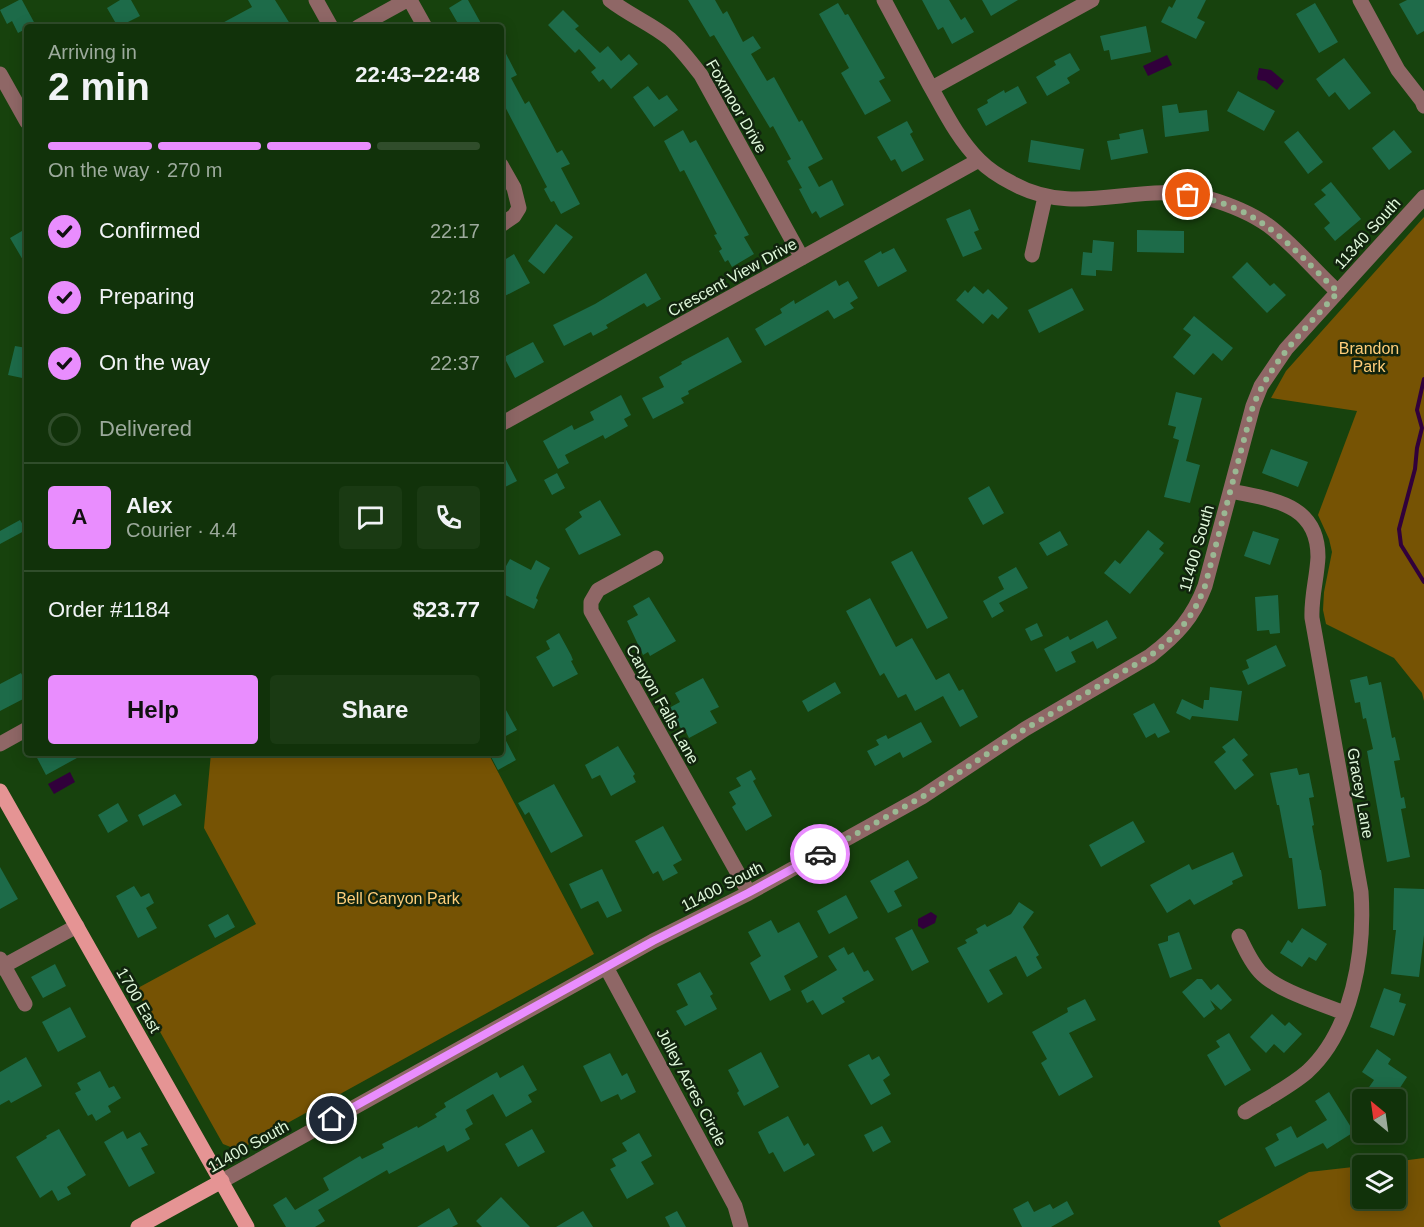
<!DOCTYPE html>
<meta charset="utf-8">
<style>
:root{--surface:#11320a;--page:#1a3a13;--text:#f1f3f6;--muted:#9caa9c;--line:#304d2b;--accent:#e98dfe}
body{margin:0;font-family:Arial,sans-serif;background:var(--page);color:var(--text);height:100vh;display:flex;flex-direction:column;font-size:22px;white-space:nowrap}
*{box-sizing:border-box;margin:0}
p{font-size:20px;color:var(--muted)}
.icon{flex:none;width:33px;height:33px;fill:none;stroke:currentColor;stroke-width:2;stroke-linecap:round;stroke-linejoin:round}
.map{position:relative;flex:1;overflow:hidden}
.panel{position:absolute;left:24px;top:24px;width:480px;height:732px;display:flex;flex-direction:column;background:var(--surface);border-radius:6px;box-shadow:0 3px 15px #0003,0 0 0 2px var(--line)}
.panel>*{flex:none}
.needle{width:39px;rotate:331deg}
.buttons{position:absolute;left:1352px;top:1089px;display:grid;gap:12px}
.buttons a{display:grid;place-items:center;width:54px;height:54px;border-radius:6px;background:var(--surface);box-shadow:0 3px 15px #0003,0 0 0 2px var(--line);font-size:30px}
.pin{position:absolute;display:grid;place-items:center;width:51px;height:51px;color:#fff;margin:-26px;border:3px solid #fff;border-radius:50%;box-shadow:0 2px 6px #0007}
.courier{position:absolute;display:grid;place-items:center;width:60px;height:60px;margin:-30px;border:4px solid #e98dfe;border-radius:50%;background:#fff;color:#222;box-shadow:0 2px 8px #0007}
.head em{font-style:normal;font-weight:700}
.head div{display:flex;flex-direction:column-reverse}
.head{display:flex;align-items:center;justify-content:space-between;height:102px;padding:0 24px}
h1{font-size:39px;font-weight:700;line-height:45px}
.bar{display:grid;grid-template-columns:repeat(4,1fr);gap:9px 6px;align-content:center;height:72px;padding:0 24px}
.bar i{height:8px;border-radius:4px;background:var(--line)}
.bar .selected{background:var(--accent)}
.bar p{grid-column:span 4}
.line{display:flex;align-items:center;gap:15px;padding:0 24px;border-top:2px solid var(--line)}
.line div{flex:1}
.round{display:grid;place-items:center;flex:none;width:63px;height:63px;border-radius:6px;background:var(--page)}
ol{padding:0 24px;list-style:none}
li{display:flex;align-items:center;gap:18px;height:66px}
li p{margin-inline-start:auto}
li .icon{padding:6px;border-radius:50%;background:var(--accent);color:#111;stroke-width:4}
li:last-child{color:var(--muted)}
li i{width:33px;height:33px;border:3px solid var(--line);border-radius:50%}
.primary-button{display:flex;gap:12px;margin-top:auto;padding:12px 24px}
.primary-button a{flex:1;height:69px;border-radius:6px;background:var(--accent);color:#111;font-size:24px;font-weight:700;line-height:69px;text-align:center}
.primary-button a+a{background:var(--page);color:var(--text)}
.map>svg:first-child{display:block}
.green{fill:#765304}
.water{fill:#31003b}
.lines{fill:none;stroke-linecap:round;stroke-linejoin:round}
.stream{stroke:#31003b;stroke-width:4}
.building{fill:#1d6b49}
.minor{stroke:#8f6766;stroke-width:15}
.major{stroke:#e59494;stroke-width:15}
.done{stroke:#9ab893;stroke-width:6;stroke-dasharray:0 10.8}
.route{stroke:#e98dfe;stroke-width:8}
.labels{text-anchor:middle;stroke-width:5;stroke-linejoin:round;paint-order:stroke}
.street-label{font-size:16px;fill:#e0f8db;stroke:#11240e}
.park-label{font-size:16px;fill:#ffce7a;stroke:#11240e}
</style>
<div class="map">
<svg width="1424" height="1227" viewBox="0 0 1424 1227">
<rect width="100%" height="100%" fill="#17420d"/>
<path class="green" d="M1424,217v484l-2,-8 -28,-35 -68,-34 -3,-14 1,-18 8,-40 -3,-13 -11,-24 39,-104 -86,-13 15,-27z
M211,753h277l106,201 -352,194h-9l-10,-4 -87,-155 120,-65 -52,-96z
M1424,1158v69h-203l-3,-6 91,-49 53,-6v32h33v-32h-33z"/>
<path class="water" d="M1167,55l5,10 -24,11 -5,-10z
M1259,68l12,2 13,11 -7,9 -12,-9 -7,-1 -1,-2z
M70,772l5,10 -21,12 -6,-10z
M931,912l6,4 -2,7 -12,6 -5,-3v-7z"/>
<g class="lines">
<path class="stream" d="M1424,379l-7,31 5,18 -5,20 -2,21 -16,60 2,16 23,37"/>
</g>
<path class="building" d="M19,0h3l13,24 -17,9 -6,-12 -5,3 -7,-14z
M120,0h11l9,16 -22,11 -11,-19z
M248,0h27l17,27h-77l37,-20z
M462,0h6l15,27h-23l-11,-19z
M688,0h27l8,14 4,-3 16,31 10,-6 8,12 -10,6 16,27 7,-4 25,45 3,-2 21,39 -15,8 11,20 13,-7 12,25 -24,13 -4,-7 -4,3 -13,-25 3,-1 -15,-27 4,-2 -18,-33 -3,2 -56,-93 -4,2z
M922,0h27l12,20 4,-3 9,15 -22,12 -9,-17 -5,3z
M982,0h36l-27,16z
M1176,0h30l-9,18 8,4 -9,17 -35,-17 8,-16 3,2z
M1407,0h17v31l-7,4 -18,-31z
M838,3l7,12 3,-1 37,64 -6,3 12,20 -26,14 -24,-42 8,-5 -30,-54z
M1315,3l23,39 -19,11 -23,-39z
M563,10l16,16 -4,3 25,24 8,-7 13,15 8,-7 9,10 -27,25 -8,-10 -4,3 -8,-10 5,-4 -17,-19 -4,4 -27,-28z
M1146,26l5,26 -40,8 -2,-10 -5,1 -4,-15z
M501,44l16,31 -6,3 14,26 4,-3 28,52 5,-3 8,14 -9,4 19,36 -19,10 -7,-13 -3,1 -7,-13 3,-2 -46,-88z
M1070,53l10,17 -13,8 3,5 -23,13 -11,-19 20,-12 -2,-4z
M1344,58l27,35 -22,17 -14,-18 -6,5 -13,-18z
M648,86l11,14 8,-5 11,15 -24,17 -21,-30z
M1018,86l9,17 -41,23 -9,-17 11,-6 -1,-3 17,-10 1,3z
M1238,91l37,20 -11,20 -37,-20z
M1177,104l2,9 28,-3 2,21 -44,6 -3,-31z
M907,121l6,11 -3,2 14,26 -22,12 -7,-13 -4,2 -14,-24z
M1143,129l5,24 -37,7 -4,-19 13,-2 -1,-5z
M683,130l7,13 6,-3 53,95 -5,2 10,17 -22,13 -4,-7 -3,2 -6,-11 3,-2 -8,-14 3,-1 -33,-64 -4,2 -16,-31z
M1394,130l18,22 -23,18 -17,-22z
M1298,131l25,31 -15,12 -24,-32z
M1031,140l53,9 -4,21 -52,-8z
M1331,182l30,37 -26,22 -11,-13 6,-5 -16,-19 12,-9 -5,-5z
M970,209l9,21 -5,2 8,17 -19,8 -17,-38z
M556,224l17,13 -29,37 -16,-13z
M27,228v39l-17,-29z
M1137,230l47,1v22l-47,-1z
M1093,240l21,2 -2,29 -16,-1v6l-15,-1 2,-23 9,1z
M894,248l13,23 -29,16 -14,-26 17,-10 1,3z
M514,254l16,29 -29,15v-36z
M1247,262l23,24 4,-3 12,12 -19,18 -35,-36z
M646,273l15,26 -14,8 -3,-4 -38,22 2,3 -15,8 -2,-4 -27,14 -11,-21 42,-21z
M836,280l3,6 9,-5 10,17 -8,5 4,5 -20,11 -6,-9 -5,3 -58,33 -10,-17 27,-16 -2,-4 14,-9 1,4z
M974,286l9,8 5,-5 20,19 -10,11 -6,-5 -9,10 -27,-24 9,-10 3,3z
M1072,288l12,22 -45,23 -11,-23z
M1194,316l39,32 -11,13 -9,-8 -19,22 -21,-18 18,-22 -8,-6z
M728,337l14,25 -54,29 1,3 -8,4 3,5 -31,16 -11,-21 22,-11 -5,-10 23,-13 -1,-2z
M533,342l11,20 -29,16 -11,-21z
M15,346l12,2v31l-19,-4z
M1176,392l26,6 -16,63 14,4 -10,38 -26,-6 15,-57 -6,-2 3,-11 -8,-2z
M621,395l10,20 -7,4 4,7 -23,13 -2,-4 -38,20 4,8 -11,6 -15,-28 29,-16 2,5 20,-10 -4,-8z
M1271,449l37,13 -10,25 -36,-14z
M501,450l16,31 -16,8z
M557,473l8,15 -13,7 -8,-15z
M989,486l15,27 -21,12 -15,-27z
M600,500l21,35 -42,20 -14,-26 17,-12 -3,-5z
M20,520l6,10 -26,14v-13z
M1148,530l16,13 -5,6 5,4 -34,41 -26,-21 11,-13 5,4z
M1060,531l8,14 -21,11 -8,-13z
M1253,531l26,8 -9,26 -26,-9z
M912,551l36,67 -21,11 -36,-67z
M510,559l21,11 5,-10 14,8 -10,20 -4,10 2,2 -4,9 -33,-16v-18z
M1016,567l12,21 -29,15 5,8 -12,7 -9,-17 21,-12 -6,-12z
M1278,595l2,38 -10,1 -1,-4 -12,1 -2,-34z
M649,597l27,44 -26,15 -2,-4 -5,3 -16,-34 11,-6 -5,-9z
M870,598l26,49 16,-9 24,42 13,-7 10,18 4,-2 15,28 -18,10 -17,-31 -28,15 -9,-17 -8,4 -14,-25 -4,3 -34,-65z
M1107,620l10,18 -20,11 -4,-8 -22,11 5,10 -20,10 -12,-23 24,-13 2,4z
M1037,623l6,13 -12,5 -6,-12z
M559,633l12,22 2,5 -2,1 7,13 -25,13 -17,-30 14,-8 -4,-8z
M1276,645l10,21 -38,19 -6,-14 7,-3 -3,-8z
M21,673l6,11v13l-27,14v-27z
M1367,676l2,9 12,-3 11,56 3,-1 5,23 -6,1 7,37 3,-1 2,11 -5,1 9,48 -23,5 -20,-111 6,-2 -7,-31 -3,1 -3,-17 -5,1 -5,-23z
M703,678l16,29 -9,4 7,12 -28,15 -4,-8 -2,2 -14,-24 11,-6 -5,-9z
M835,682l6,11 -33,19 -6,-11z
M1210,687l32,4 -4,30 -46,-5 -2,4 -14,-7 6,-14 21,10 1,-9h5z
M501,701l16,29 -13,7 12,23 -18,10 -9,-17h12z
M1154,703l16,29 -12,6 -3,-5 -9,5 -13,-24z
M921,722l11,20 -29,16 -3,-6 -25,14 -8,-15 12,-6 -3,-5 10,-5 2,4z
M1234,738l14,17 -6,5 12,15 -19,15 -21,-28 12,-10 -4,-5z
M618,746l17,28 -2,2 3,6 -25,14 -11,-21 -8,4 -7,-14z
M42,753h44l-40,22 -10,-19z
M1297,768l2,7 10,-2 5,24 -5,1 5,27 -2,1 8,44h1l5,36 -28,3 -6,-51h-3l-10,-53h-2l-7,-32z
M751,770l5,9 -3,2 19,35 -26,15 -14,-24 4,-3 -7,-12 12,-6 -5,-8z
M554,784l29,52 -32,17 -22,-41 -4,3 -7,-12z
M175,794l7,11 -39,21 -5,-11z
M118,803l10,18 -20,12 -10,-18z
M1133,821l12,21 -44,25 -12,-22z
M663,826l19,34 -9,5 5,8 -15,8 -5,-10 -5,3 -18,-33z
M1233,852l10,24 -11,5 1,3 -39,21 -4,-6 -23,14 -17,-28 39,-21 3,6z
M908,860l10,18 -24,13 8,15 -14,7 -18,-32z
M0,867l18,32 -18,10z
M602,869l20,42 -15,7 -9,-17 -17,8 -12,-25z
M134,886l7,11 8,-4 5,10 -8,5 11,20 -19,10 -22,-42z
M1394,888l30,1v46l-5,42 -28,-3 5,-44h-3z
M846,895l12,23 -29,16 -12,-23z
M1019,902l15,10 -11,15 16,28 -3,2 6,11 -15,9 -11,-21 -27,14 14,24 -15,9 -31,-55 10,-5 -2,-3 13,-7 -2,-4 9,-5 2,3 24,-13z
M228,914l7,13 -20,11 -7,-13z
M771,920l7,13 21,-11 19,35 -34,19 7,14 -21,11 -20,-38 11,-7 -13,-24z
M1302,928l25,16 -11,17 -7,-4 -7,10 -22,-14 8,-13 4,3z
M912,929l17,33 -17,9 -17,-33z
M1179,932l13,37 -22,9 -12,-34 10,-3v-5z
M844,947l4,8 5,-3 11,20 4,-2 6,10 -32,18 3,4 -23,13 -9,-15 -6,3 -6,-12 36,-21 -9,-14z
M55,964l11,22 -23,12 -12,-21z
M700,972l13,22 -3,2 7,13 -32,17 -9,-15 12,-6 -11,-21z
M1197,979h5l9,11 7,-6 14,16 -11,10 -11,-10 5,9 -11,9 -22,-26z
M1384,988l17,6 -2,8 7,2 -12,32 -24,-9z
M1085,999l11,21 -27,13 24,44 -34,19 -18,-33 6,-4 -15,-27 36,-20 -1,-4z
M70,1007l16,30 -28,15 -16,-30z
M1272,1014l13,12 4,-4 13,12 -18,19 -10,-9 -8,9 -16,-16z
M1229,1033l22,37 -26,16 -18,-31 13,-8 -4,-6z
M1377,1049l14,10 -3,5 19,13 -15,23h-32l14,-20 -12,-8z
M761,1052l18,35 -35,19 -7,-13 2,-2 -11,-21z
M610,1053l12,23 5,-3 9,19 -15,8 -3,-6 -17,8 -18,-36z
M869,1054l3,6 7,-4 11,19 -7,5 8,14 -20,11 -23,-40z
M26,1057l16,29 -31,17 -2,-3 -9,5v-33z
M523,1065l14,25 -9,5 4,7 -26,15 -13,-23 -27,16 7,14 -8,5 5,10 -23,13 -3,-7 -55,29 -2,-4 -69,40 7,11 -10,6h-29l-13,-22 13,-8 9,13 34,-20 -6,-12 37,-22 2,3 22,-11 -2,-4 35,-18 1,2 19,-11 -2,-3 11,-7 -2,-4 34,-20 19,-11 3,6z
M100,1071l9,17 5,-2 7,12 -13,8 3,6 -15,9 -4,-7 -4,2 -13,-23 6,-3 -4,-7z
M1329,1092l25,40 -27,17 -4,-6 -48,24 -10,-19 14,-8 -3,-6 15,-8 6,12 30,-18 -12,-19z
M788,1116l16,30 4,-3 7,12 -31,17 -11,-20 -4,2 -11,-22z
M882,1126l9,16 -18,10 -9,-17z
M59,1129l27,46 -19,12 4,7 -13,7 -6,-11 -12,8 -24,-41 31,-19 -1,-2z
M532,1129l13,23 -27,15 -13,-23z
M123,1131l4,8 13,-7 8,13 -7,3 14,25 -26,14 -25,-45z
M639,1133l13,23 -11,6 13,22 -27,15 -17,-30 6,-3 -4,-7 15,-8 -5,-8z
M501,1197l29,30h-48l-6,-6z
M1028,1201l6,11 16,-8 3,5 14,-8 7,13 -23,13h-29l-9,-18z
M449,1208l9,16 -6,3h-35z
M583,1211l10,16h-37z
M677,1211l9,16h-16l-5,-10z"/>
<g class="lines">
<path class="minor" d="M316,0l15,27
M410,0l15,27
M610,0c19,15 42,24 60,39 12,11 21,23 31,36l101,183
M884,0c15,28 30,56 45,84 15,26 28,54 50,76 9,9 21,17 33,23 67,37 125,-4 195,15 21,6 44,15 62,28 25,19 46,45 69,66
M1360,0l38,70 24,31 2,5
M358,27l49,-27
M0,74l27,48
M932,88l160,-88
M501,165l13,23 5,20 -5,8 -13,9
M1032,255l13,-58
M501,424l478,-264
M1231,491c41,9 87,12 87,66 -1,21 -7,40 -6,61l49,274c4,59 -8,138 -54,180 -19,16 -41,27 -62,40
M656,558l-58,32 -7,12v9l158,282
M0,744l27,-15
M1239,936c6,13 12,26 21,36 16,18 62,32 84,41
M0,959l25,45
M606,967l129,239 6,21
M0,968l77,-42
M222,1181l431,-240 96,-48 173,-96 103,-68 125,-73c27,-21 43,-38 55,-70l48,-180 8,-20 25,-37 138,-152"/>
<path class="major" d="M0,791l247,436
M138,1227l84,-46"/>
</g>
<g class="lines">
<path class="done" d="M820,854l102,-57 103,-68 125,-73c27,-21 43,-38 55,-70l48,-180c19,-46 52,-77 85,-114 -51,-48 -76,-85 -150,-97"/>
<path class="route" d="M332,1119l321,-178 95,-48 72,-39"/>
</g>
<g class="labels">
<g class="street-label">
<text transform="translate(737 106) rotate(60)" y="6">Foxmoor Drive</text>
<text transform="translate(1367 233) rotate(-48)" y="6">11340 South</text>
<text transform="translate(732 277) rotate(-29)" y="6">Crescent View Drive</text>
<text transform="translate(1196 548) rotate(-74)" y="6">11400 South</text>
<text transform="translate(663 704) rotate(61)" y="6">Canyon Falls Lane</text>
<text transform="translate(1361 793) rotate(80)" y="6">Gracey Lane</text>
<text transform="translate(722 886) rotate(-27)" y="6">11400 South</text>
<text transform="translate(139 1000) rotate(60)" y="6">1700 East</text>
<text transform="translate(692 1087) rotate(62)" y="6">Jolley Acres Circle</text>
<text transform="translate(248 1146) rotate(-29)" y="6">11400 South</text>
</g>
<g class="park-label">
<text x="1369" y="354">Brandon<tspan x="1369" dy="18">Park</tspan></text>
<text x="398" y="904">Bell Canyon Park</text>
</g>
</g>
</svg>
<div class="buttons">
<a><svg class="needle" viewBox="-14 -14 28 28"><path d="M0-13l5 13h-10z" fill="#e53935"/><path d="M0 13l5-13h-10z" fill="#9caa9c"/></svg></a>
<a><svg class="icon" aria-label="layers" viewBox="0 0 24 24"><path d="M12 4l9 5-9 5-9-5zM3 14l9 5 9-5"/></svg></a>
</div>
<div class="pin" style="left:1188px;top:195px;background:#ea580c"><svg class="icon" aria-label="bag" viewBox="0 0 24 24"><path d="M5 8h14l-1 12H6zM9 8a3 3 0 0 1 6 0"/></svg></div>
<div class="pin" style="left:332px;top:1119px;background:#1f2937"><svg class="icon" aria-label="home" viewBox="0 0 24 24"><path d="M3 11l9-7 9 7M6 9v11h12V9"/></svg></div>
<div class="courier" style="left:820px;top:854px"><svg class="icon" aria-label="car" viewBox="0 0 24 24"><path d="M5 17H2v-5l4-1 3-4h7l3 4 3 1v5h-3M9 17h6M6 11h13"/><circle cx="7" cy="17" r="2"/><circle cx="17" cy="17" r="2"/></svg></div>
<section class="panel">
<div class="head"><div><h1>2 min</h1><p>Arriving in</p></div><em>22:43–22:48</em></div>
<div class="bar"><i class="selected"></i><i class="selected"></i><i class="selected"></i><i></i><p>On the way · 270 m</p></div>
<ol>
<li><svg class="icon" aria-label="check" viewBox="0 0 24 24"><path d="M5 12l5 5 9-10"/></svg>Confirmed<p>22:17</p></li>
<li><svg class="icon" aria-label="check" viewBox="0 0 24 24"><path d="M5 12l5 5 9-10"/></svg>Preparing<p>22:18</p></li>
<li><svg class="icon" aria-label="check" viewBox="0 0 24 24"><path d="M5 12l5 5 9-10"/></svg>On the way<p>22:37</p></li>
<li><i></i>Delivered</li>
</ol>
<div class="line" style="height:108px"><b class="round" style="background:var(--accent);color:#111">A</b><div><b>Alex</b><p>Courier · 4.4</p></div><a class="round"><svg class="icon" aria-label="chat" viewBox="0 0 24 24"><path d="M4 5h16v11H9l-5 4z"/></svg></a><a class="round"><svg class="icon" aria-label="phone" viewBox="0 0 24 24"><path d="M5 4h4l2 5-3 2q2 4 5 5l2-3 5 2v4C11 20 4 13 5 4z"/></svg></a></div>
<div class="line" style="height:78px"><div>Order #1184</div><b>$23.77</b></div>
<div class="primary-button"><a>Help</a><a>Share</a></div>
</section>
</div>
